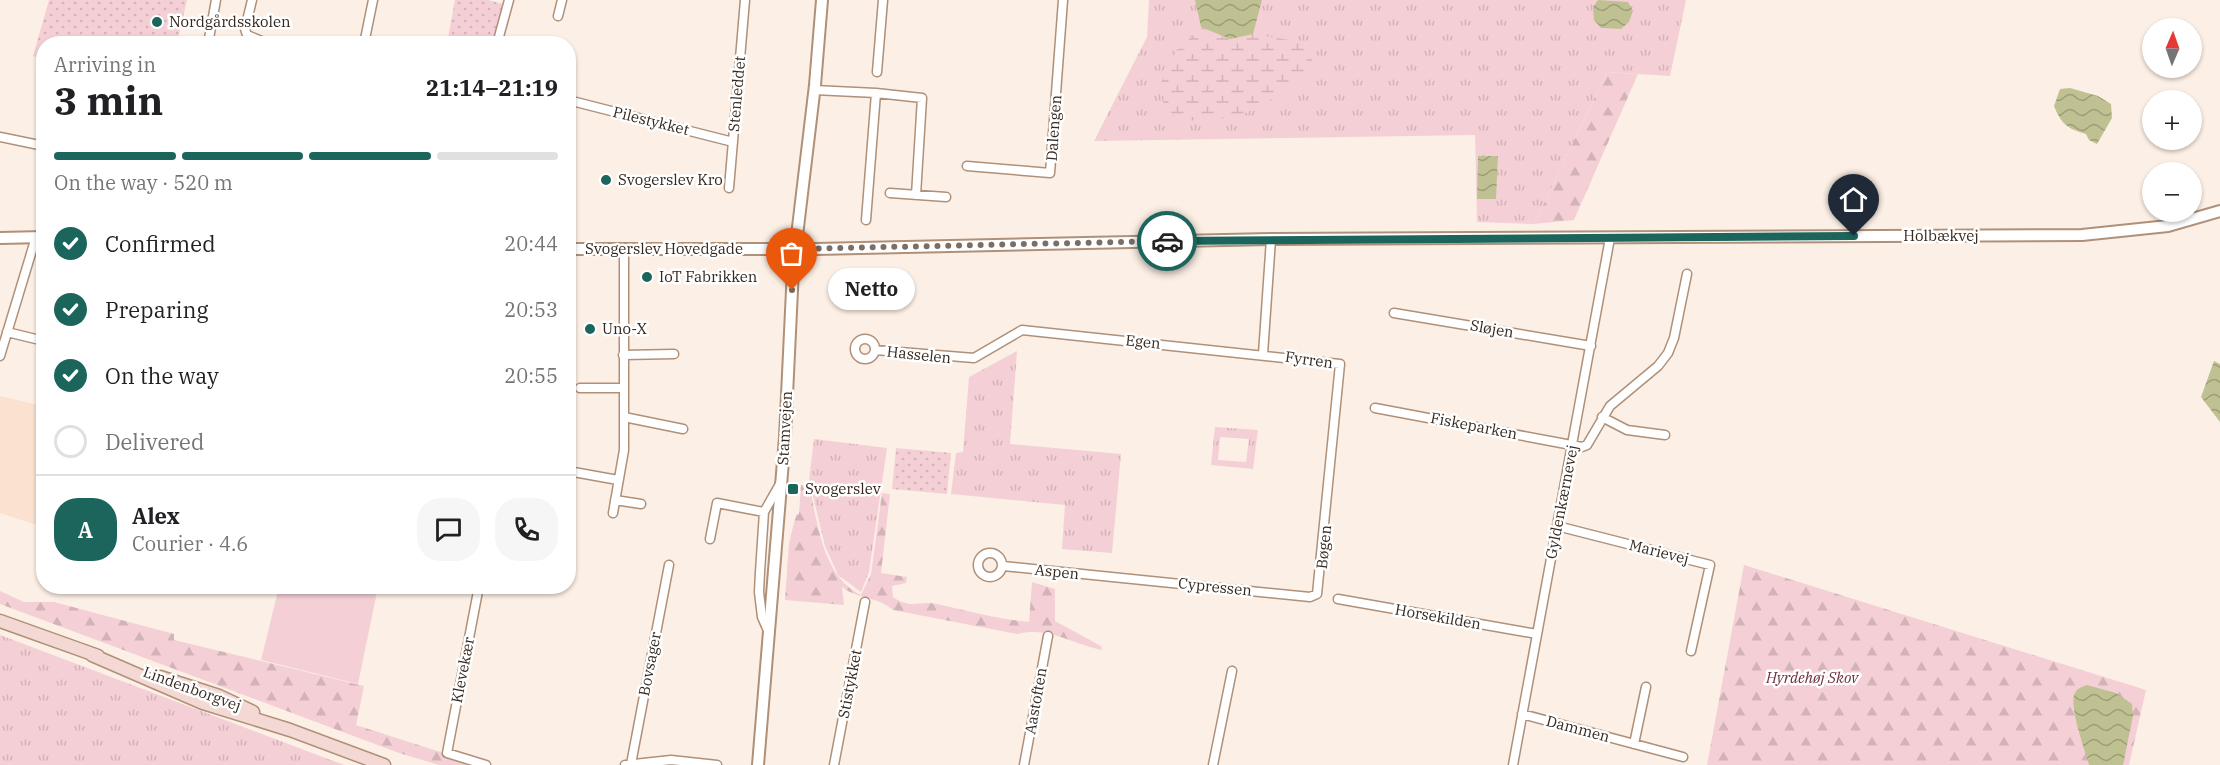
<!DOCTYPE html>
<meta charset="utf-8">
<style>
:root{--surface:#fff;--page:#f6f6f6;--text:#202124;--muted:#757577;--line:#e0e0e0;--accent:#1b655d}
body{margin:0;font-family:"IBM Plex Serif",serif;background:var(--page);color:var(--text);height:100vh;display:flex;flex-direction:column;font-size:22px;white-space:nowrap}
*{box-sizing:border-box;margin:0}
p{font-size:20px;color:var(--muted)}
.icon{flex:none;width:33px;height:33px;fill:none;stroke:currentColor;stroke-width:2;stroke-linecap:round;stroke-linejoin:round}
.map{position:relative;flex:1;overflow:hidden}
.details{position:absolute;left:36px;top:36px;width:540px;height:558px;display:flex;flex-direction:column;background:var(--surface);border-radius:24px;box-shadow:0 2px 4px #0004}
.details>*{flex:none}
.needle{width:39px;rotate:2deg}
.tools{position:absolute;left:2142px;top:18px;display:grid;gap:12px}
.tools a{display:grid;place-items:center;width:60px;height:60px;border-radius:50%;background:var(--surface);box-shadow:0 2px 4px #0004;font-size:30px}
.pin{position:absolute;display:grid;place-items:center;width:51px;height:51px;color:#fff;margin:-62px -26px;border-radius:50% 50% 50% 0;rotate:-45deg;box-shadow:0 0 6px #0007}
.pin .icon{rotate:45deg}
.courier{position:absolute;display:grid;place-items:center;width:60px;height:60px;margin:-30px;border:4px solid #1b655d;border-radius:50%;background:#fff;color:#222;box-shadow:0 2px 8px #0007}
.bubble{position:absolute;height:42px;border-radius:21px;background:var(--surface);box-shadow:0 2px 4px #0004;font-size:20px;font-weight:800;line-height:42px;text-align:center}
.headline em{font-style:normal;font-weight:800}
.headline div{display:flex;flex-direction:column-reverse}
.headline{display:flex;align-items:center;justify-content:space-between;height:102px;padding:0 18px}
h1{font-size:39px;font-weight:800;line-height:45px}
.bar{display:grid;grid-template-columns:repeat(4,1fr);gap:9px 6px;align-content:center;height:72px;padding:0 18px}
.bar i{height:8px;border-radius:4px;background:var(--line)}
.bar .current{background:var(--accent)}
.bar p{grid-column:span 4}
.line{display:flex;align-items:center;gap:15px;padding:0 18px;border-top:2px solid var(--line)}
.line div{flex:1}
.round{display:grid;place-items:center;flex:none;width:63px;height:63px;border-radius:24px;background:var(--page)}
ol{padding:0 18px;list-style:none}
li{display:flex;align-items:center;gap:18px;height:66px}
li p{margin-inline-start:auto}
li .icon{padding:6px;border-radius:50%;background:var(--accent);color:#fff;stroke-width:4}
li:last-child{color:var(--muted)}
li i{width:33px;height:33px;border:3px solid var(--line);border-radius:50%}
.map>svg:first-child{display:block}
.built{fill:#fae1d0}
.grass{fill:url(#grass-tufts);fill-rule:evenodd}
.forest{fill:url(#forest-firs)}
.wetland{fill:url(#wetland-marsh)}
.park{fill:url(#park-dots)}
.garden{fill:#f4d0d6}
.water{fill:url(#water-waves)}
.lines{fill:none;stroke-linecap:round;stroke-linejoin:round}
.minor-casing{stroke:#af9079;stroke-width:11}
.tertiary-casing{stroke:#af9079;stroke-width:14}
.secondary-casing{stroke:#af9079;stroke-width:15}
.minor{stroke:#fff;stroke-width:8}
.tertiary{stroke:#fff;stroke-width:10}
.secondary{stroke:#f3d8d3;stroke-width:12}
.done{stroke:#7b6e64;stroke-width:6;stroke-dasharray:0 10.8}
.route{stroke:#1b655d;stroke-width:8}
.poi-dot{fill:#1b655d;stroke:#fff;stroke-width:2}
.labels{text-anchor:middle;stroke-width:5;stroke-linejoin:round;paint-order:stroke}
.poi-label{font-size:15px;fill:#35281f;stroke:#fff;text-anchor:start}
.street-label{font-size:15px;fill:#35281f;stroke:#fff}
.park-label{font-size:15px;font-style:italic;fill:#6d2e3e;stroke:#fff}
</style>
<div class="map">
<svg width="2220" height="765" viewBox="0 0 2220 765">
<defs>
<pattern id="grass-tufts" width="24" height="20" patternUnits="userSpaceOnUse" patternTransform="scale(1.5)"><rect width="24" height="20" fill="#f4d0d6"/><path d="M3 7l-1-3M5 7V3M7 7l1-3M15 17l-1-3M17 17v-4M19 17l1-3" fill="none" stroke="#d2b3b7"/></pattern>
<pattern id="forest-firs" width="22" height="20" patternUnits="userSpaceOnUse" patternTransform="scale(1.5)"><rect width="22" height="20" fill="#f4d0d6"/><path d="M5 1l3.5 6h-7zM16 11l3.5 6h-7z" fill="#d2b3b7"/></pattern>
<pattern id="wetland-marsh" width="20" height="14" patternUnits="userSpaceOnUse" patternTransform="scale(1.5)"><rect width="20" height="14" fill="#f4d0d6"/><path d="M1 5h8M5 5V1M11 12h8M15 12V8" fill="none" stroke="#d2b3b7"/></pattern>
<pattern id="park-dots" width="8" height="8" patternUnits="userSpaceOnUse" patternTransform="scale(1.5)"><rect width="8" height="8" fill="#f4d0d6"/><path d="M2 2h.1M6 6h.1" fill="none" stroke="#d2b3b7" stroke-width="1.8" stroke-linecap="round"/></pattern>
<pattern id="water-waves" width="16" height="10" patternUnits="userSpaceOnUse" patternTransform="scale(1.5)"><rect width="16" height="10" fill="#c0c193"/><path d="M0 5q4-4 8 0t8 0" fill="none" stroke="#9d9d77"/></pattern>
</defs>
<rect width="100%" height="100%" fill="#fcefe5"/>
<path class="built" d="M0,396l43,10v121l-43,-14z"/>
<path class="grass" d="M1149,0h537l-16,76 -63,-4 -73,152 -57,-2 -2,-87 -381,6 53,-104z
M1017,351l-7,93 111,10 -9,99 -50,-4 3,-44 -114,-11 5,-41 7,-1 6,-75z
M1215,427l43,3 -5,39 -42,-4zM1220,437l29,2 -3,23 -28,-2z
M814,439l73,9 -18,124 -8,20 -23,-17 -13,-29 -16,-66z
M0,635l344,130h-344z"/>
<path class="forest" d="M1607,72l31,2 -64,146 -40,4z
M801,485h8c9,38 13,91 52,110l10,-21 11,-81 8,1 -9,79 26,4 -1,6 -14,3 1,11c19,13 24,3 44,7 31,7 60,15 92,18l3,-40 23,7v32l46,25 1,4c-30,-6 -53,-24 -85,-16l-124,-24c-16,-14 -34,-10 -51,-23l2,18 -59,-5 4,-57 7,-28 3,-1z
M1744,565l402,125 -17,75h-422z
M0,591l24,11h30l120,32v6l190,46 -8,39 125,40h-42l-40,-12 -399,-149z"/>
<path class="wetland" d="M1201,27l29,12 23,-5 48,8 15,24 -18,19 -60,32 -51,4 -21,-9 -7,-25 16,-34z"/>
<path class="park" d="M49,0h138l-10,43 -133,1 -1,15 -10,-3z
M455,0h33l15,4 -11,39 -44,-5z
M896,448l55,5 -4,41 -55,-5z"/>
<path class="garden" d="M82,33l31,9 -1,1h-33z
M279,587h99l-20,97 -97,-24z"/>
<path class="water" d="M1195,0h67l-9,34 -23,5 -29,-12z
M1598,0l30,2 5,9 -4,11 -8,7 -20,-1 -7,-8 -1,-13z
M2070,88l28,8 13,8 1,14 -15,26 -8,-4 -3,-6c-18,-5 -25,-10 -32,-28l6,-17z
M1478,156h20l-2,43h-19z
M2214,361l6,3v58l-19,-25z
M2087,685l29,8 16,11 1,12 -10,49h-34c-4,-15 -21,-60 -14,-72 2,-5 7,-6 12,-8z"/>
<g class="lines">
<g class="minor-casing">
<path id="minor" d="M252,0l-7,29 2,6 22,9
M558,16l4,-16
M208,44l8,-44
M364,44l9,-44
M497,44l12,-44
M877,72l6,-72
M814,90l62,3 -10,127
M876,93l46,5 -6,97
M568,100l165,42
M0,137l44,9
M967,166l83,7 13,-173
M729,188l16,-188
M890,193l56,4
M1394,313l197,33
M7,332l37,9
M855 349a10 10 0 1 1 20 0a10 10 0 1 1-20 0Z
M875,350l99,8 48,-28 318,34 -23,230 -7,3 -307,-31
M1263,354l8,-115
M623,355l51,-1
M0,356l36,-119
M580,388h44
M1375,408l207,39 5,-2 23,-39 48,-40 10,-13 6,-15 13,-64
M624,417l59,12
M1602,417l25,13 38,5
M568,471l50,9
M615,500l26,4
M613,513l11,-63v-200
M1557,526l153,39 -19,86
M710,539l7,-36 47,9
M978 565a12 12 0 1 1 24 0a12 12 0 1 1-24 0Z
M479,586l-32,167 39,12
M1338,599l199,35
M769,633l-7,-16 -3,-25 1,-20 4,-60 16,-28
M1522,714l161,43
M1634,744l12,-57
M631,764l38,-199
M625,765l46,-5 46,5
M834,765l31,-163
M1024,765l24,-129
M1213,765l19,-94
M1513,765l97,-527"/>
</g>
<g class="tertiary-casing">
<path id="tertiary" d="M0,238l44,-1
M568,249h248l455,-10 811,-4 86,-9 52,-15
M758,765l27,-328 8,-168 22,-184 7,-85"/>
</g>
<g class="secondary-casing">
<path id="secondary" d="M0,621l98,35
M92,655l111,48 87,27 94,35
M160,677l59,19 34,16"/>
</g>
<use href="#minor" class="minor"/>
<use href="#tertiary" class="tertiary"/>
<use href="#secondary" class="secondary"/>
</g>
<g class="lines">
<path class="done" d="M792,290l3,-41 372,-8"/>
<path class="route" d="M1167,241l687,-5"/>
</g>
<g class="poi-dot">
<circle cx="157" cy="22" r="6"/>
<circle cx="606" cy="180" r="6"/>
<circle cx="647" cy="277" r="6"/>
<circle cx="590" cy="329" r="6"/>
<rect x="787" y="483" width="12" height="12" rx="3"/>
</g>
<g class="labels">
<g class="poi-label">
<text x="169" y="27">Nordgårdsskolen</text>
<text x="618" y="185">Svogerslev Kro</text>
<text x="659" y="282">IoT Fabrikken</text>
<text x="602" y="334">Uno-X</text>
<text x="805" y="494">Svogerslev</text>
</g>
<g class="street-label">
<text transform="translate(737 94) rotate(-85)" y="5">Stenleddet</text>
<text transform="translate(651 121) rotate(14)" y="5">Pilestykket</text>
<text transform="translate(1054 128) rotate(-86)" y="5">Dalengen</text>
<text x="1941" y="241">Holbækvej</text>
<text x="664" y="254">Svogerslev Hovedgade</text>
<text transform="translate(1492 329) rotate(10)" y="5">Sløjen</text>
<text transform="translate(1143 342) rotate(6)" y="5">Egen</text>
<text transform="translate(919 355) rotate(6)" y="5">Hasselen</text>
<text transform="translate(1309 360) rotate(8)" y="5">Fyrren</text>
<text transform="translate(1474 426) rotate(11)" y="5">Fiskeparken</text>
<text transform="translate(785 428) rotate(-87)" y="5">Stamvejen</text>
<text transform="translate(1562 502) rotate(-79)" y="5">Gyldenkærnevej</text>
<text transform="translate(1324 547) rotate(-84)" y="5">Bøgen</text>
<text transform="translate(1659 552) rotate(14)" y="5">Marievej</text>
<text transform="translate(1057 572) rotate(6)" y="5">Aspen</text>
<text transform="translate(1215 587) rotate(6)" y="5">Cypressen</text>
<text transform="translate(1438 617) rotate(10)" y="5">Horsekilden</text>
<text transform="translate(650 664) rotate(-79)" y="5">Bovsager</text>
<text transform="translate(463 670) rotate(-79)" y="5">Klevekær</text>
<text transform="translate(850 684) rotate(-79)" y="5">Stistykket</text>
<text transform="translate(192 689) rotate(20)" y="5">Lindenborgvej</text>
<text transform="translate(1036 701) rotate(-80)" y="5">Aastoften</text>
<text transform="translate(1578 729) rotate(15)" y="5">Dammen</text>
</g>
<g class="park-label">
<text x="1812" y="683">Hyrdehøj Skov</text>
</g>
</g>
</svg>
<div class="tools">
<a><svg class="needle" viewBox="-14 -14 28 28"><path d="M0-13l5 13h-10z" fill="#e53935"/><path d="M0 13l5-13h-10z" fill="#757577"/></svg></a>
<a>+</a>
<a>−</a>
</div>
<div class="pin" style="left:792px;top:290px;background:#ea580c"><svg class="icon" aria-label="bag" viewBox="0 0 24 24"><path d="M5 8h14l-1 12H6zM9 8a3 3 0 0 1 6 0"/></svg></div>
<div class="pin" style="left:1854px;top:236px;background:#1f2937"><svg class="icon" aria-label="home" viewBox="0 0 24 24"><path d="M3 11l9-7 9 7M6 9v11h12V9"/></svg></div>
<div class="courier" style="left:1167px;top:241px"><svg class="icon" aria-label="car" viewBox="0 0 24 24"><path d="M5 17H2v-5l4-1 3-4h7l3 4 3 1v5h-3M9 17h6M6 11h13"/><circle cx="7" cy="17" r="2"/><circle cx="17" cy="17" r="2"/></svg></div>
<div class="bubble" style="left:828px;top:268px;width:87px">Netto</div>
<section class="details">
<div class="headline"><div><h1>3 min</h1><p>Arriving in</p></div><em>21:14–21:19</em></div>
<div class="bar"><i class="current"></i><i class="current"></i><i class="current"></i><i></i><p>On the way · 520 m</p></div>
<ol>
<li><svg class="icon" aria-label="check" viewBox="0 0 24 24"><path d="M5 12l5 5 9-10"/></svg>Confirmed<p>20:44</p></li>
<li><svg class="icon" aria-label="check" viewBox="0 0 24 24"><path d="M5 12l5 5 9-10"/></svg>Preparing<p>20:53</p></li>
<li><svg class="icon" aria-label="check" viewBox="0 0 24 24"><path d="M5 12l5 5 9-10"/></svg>On the way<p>20:55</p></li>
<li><i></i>Delivered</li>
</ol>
<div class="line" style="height:108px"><b class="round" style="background:var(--accent);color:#fff">A</b><div><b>Alex</b><p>Courier · 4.6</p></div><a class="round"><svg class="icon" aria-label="chat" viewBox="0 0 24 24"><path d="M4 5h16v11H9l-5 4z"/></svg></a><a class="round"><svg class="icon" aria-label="phone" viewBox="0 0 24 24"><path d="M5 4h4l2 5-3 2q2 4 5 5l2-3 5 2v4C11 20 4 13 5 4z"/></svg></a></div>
</section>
</div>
